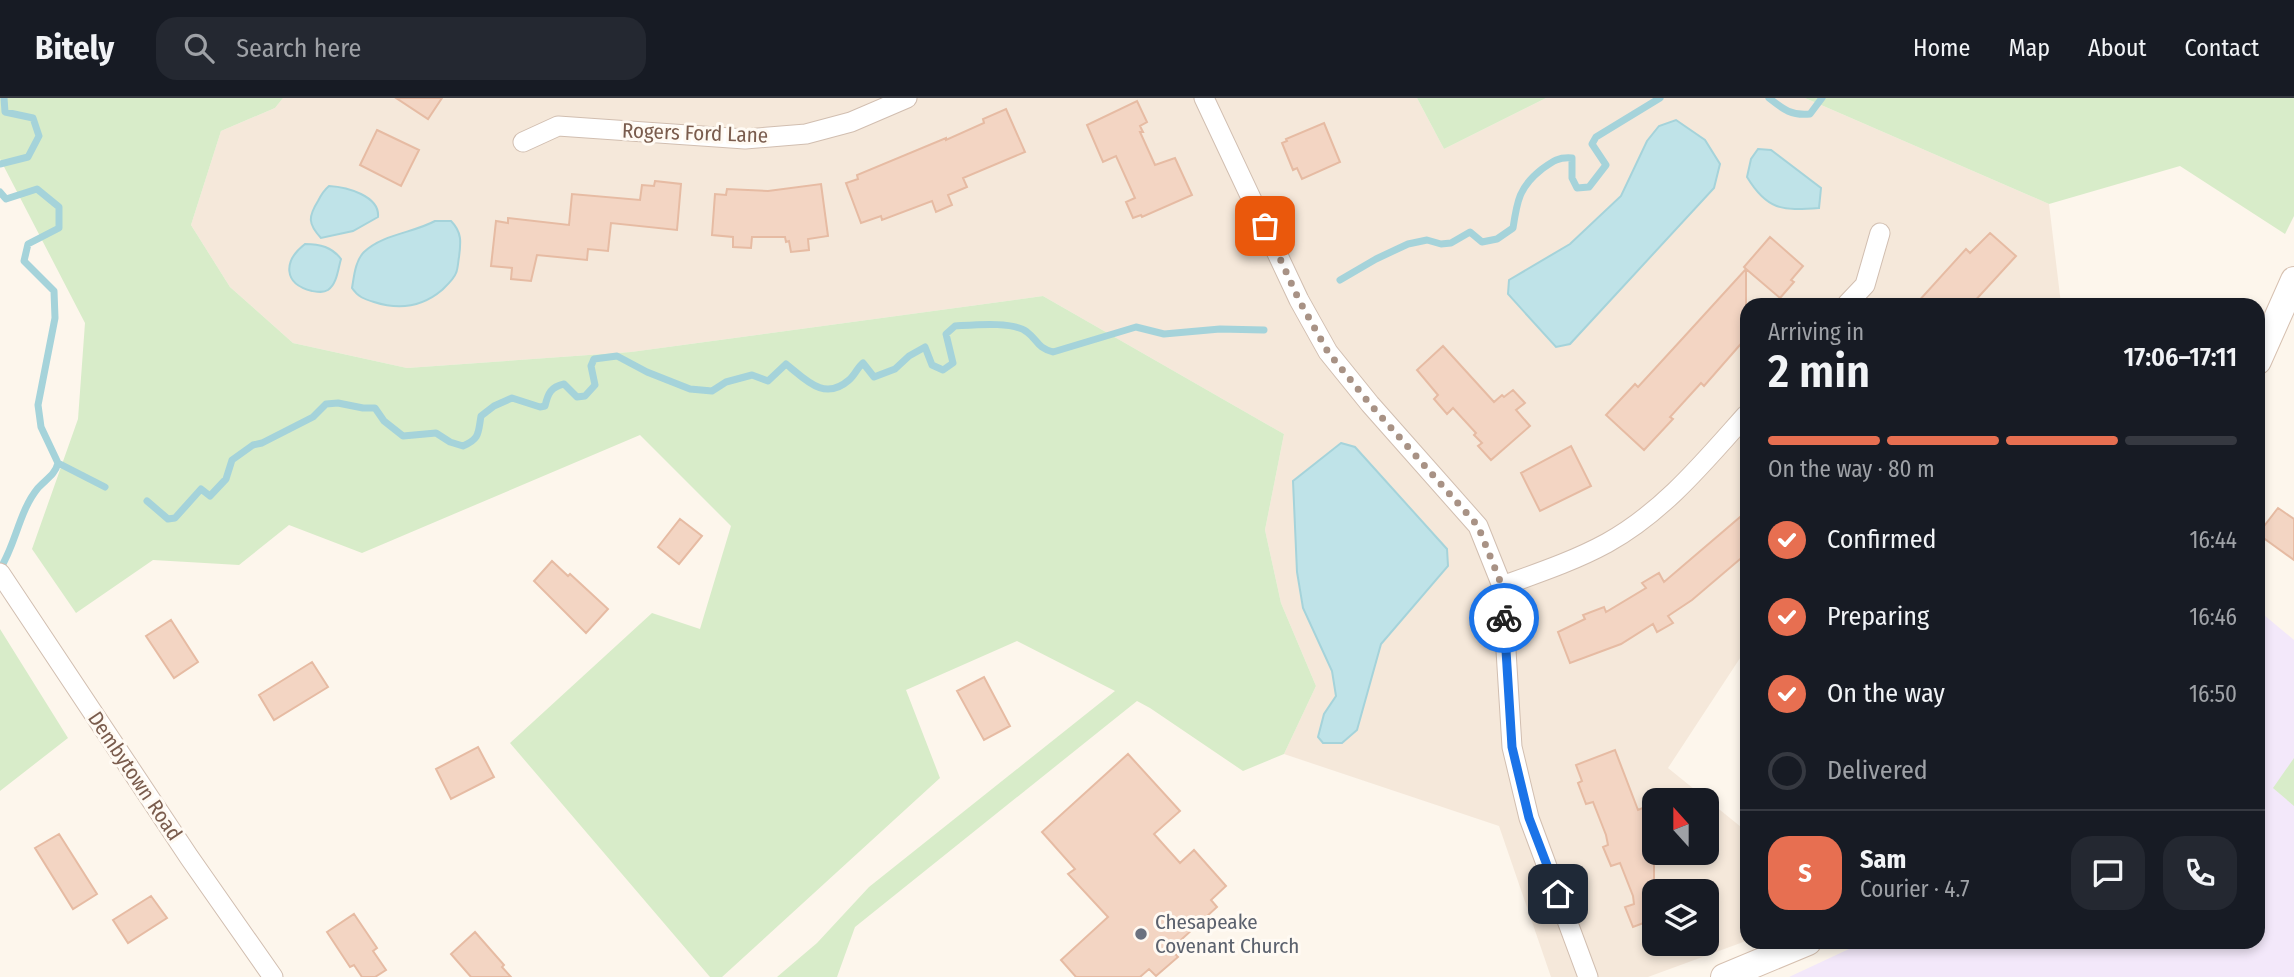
<!DOCTYPE html>
<meta charset="utf-8">
<style>
:root{--surface:#171b24;--page:#242831;--text:#f1f3f6;--muted:#9ea1a6;--line:#363941;--accent:#e76f51}
body{margin:0;font-family:"Fira Sans Condensed",sans-serif;background:var(--page);color:var(--text);height:100vh;display:flex;flex-direction:column;font-size:26px;white-space:nowrap}
*{box-sizing:border-box;margin:0}
p{font-size:23px;color:var(--muted)}
.icon{flex:none;width:38px;height:38px;fill:none;stroke:currentColor;stroke-width:2;stroke-linecap:round;stroke-linejoin:round}
.map{position:relative;flex:1;overflow:hidden}
.drawer{position:absolute;left:1740px;top:200px;width:525px;height:651px;display:flex;flex-direction:column;background:var(--surface);border-radius:21px;box-shadow:0 4px 10px #0003}
.drawer>*{flex:none}
.needle{width:46px;rotate:339deg}
.buttons{position:absolute;left:1642px;top:690px;display:grid;gap:14px}
.buttons a{display:grid;place-items:center;width:77px;height:77px;border-radius:14px;background:var(--surface);box-shadow:0 4px 10px #0003;font-size:35px}
.pin{position:absolute;display:grid;place-items:center;width:60px;height:60px;color:#fff;margin:-30px;border-radius:14px;box-shadow:0 4px 10px #0006}
.courier{position:absolute;display:grid;place-items:center;width:70px;height:70px;margin:-35px;border:5px solid #1a73e8;border-radius:50%;background:#fff;color:#222;box-shadow:0 2px 9px #0007}
.headline em{font-style:normal;font-weight:600}
.headline div{display:flex;flex-direction:column-reverse}
.headline{display:flex;align-items:center;justify-content:space-between;height:119px;padding:0 28px}
h1{font-size:46px;font-weight:600;line-height:52px}
.bar{display:grid;grid-template-columns:repeat(4,1fr);gap:10px 7px;align-content:center;height:84px;padding:0 28px}
.bar i{height:9px;border-radius:5px;background:var(--line)}
.bar .active{background:var(--accent)}
.bar p{grid-column:span 4}
.line{display:flex;align-items:center;gap:18px;padding:0 28px;border-top:2px solid var(--line)}
.line div{flex:1}
.round{display:grid;place-items:center;flex:none;width:74px;height:74px;border-radius:21px;background:var(--page)}
ol{padding:0 28px;list-style:none}
li{display:flex;align-items:center;gap:21px;height:77px}
li p{margin-inline-start:auto}
li .icon{padding:7px;border-radius:50%;background:var(--accent);color:#fff;stroke-width:4}
li:last-child{color:var(--muted)}
li i{width:38px;height:38px;border:4px solid var(--line);border-radius:50%}
header{display:flex;align-items:center;gap:42px;box-sizing:border-box;height:98px;padding:0 35px;background:var(--surface);border-bottom:2px solid var(--line)}
header strong{font-size:33px}
nav{display:flex;gap:38px;margin-inline-start:auto;font-size:24px}
.search{width:490px;height:63px;background:var(--page);display:flex;align-items:center;gap:18px;box-sizing:border-box;padding:0 24px;border-radius:21px;color:var(--muted);font-size:26px}
.map>svg:first-child{display:block}
.residential{fill:#f5e8da;fill-rule:evenodd}
.education{fill:#f3e8fa}
.green{fill:#d8ecc9}
.water{fill:#bfe3e8;stroke:#a5d3da;stroke-width:2}
.lines{fill:none;stroke-linecap:round;stroke-linejoin:round}
.stream{stroke:#a5d3da;stroke-width:7}
.building{fill:#f3d5c3;stroke:#e6bba3;stroke-width:2}
.street-casing{stroke:#d1beb0;stroke-width:21}
.secondary-casing{stroke:#d6c0b0;stroke-width:28}
.street{stroke:#fff;stroke-width:19}
.secondary{stroke:#fff;stroke-width:26}
.done{stroke:#a89285;stroke-width:7;stroke-dasharray:0 12.6}
.route{stroke:#1a73e8;stroke-width:9}
.worship-dot{fill:#6b7280;stroke:#fffaf3;stroke-width:2.5}
.labels{text-anchor:middle;stroke-width:6;stroke-linejoin:round;paint-order:stroke}
.street-label{font-size:21px;fill:#7a5c4d;stroke:#fffaf3}
.worship-label{font-size:21px;fill:#5b616d;stroke:#fffaf3;text-anchor:start}
</style>
<header>
<strong>Bitely</strong>
<div class="search"><svg class="icon" aria-label="search" viewBox="0 0 24 24"><circle cx="10" cy="10" r="6"/><path d="M15 15l6 6"/></svg>Search here</div>
<nav><a>Home</a><a>Map</a><a>About</a><a>Contact</a></nav>
</header>
<div class="map">
<svg width="2294" height="879" viewBox="0 0 2294 879">
<rect width="100%" height="100%" fill="#fdf6ec"/>
<path class="residential" d="M283,0h1134l27,51 102,-51h259l244,106 12,100h-315v345l-78,119 78,63v110l-98,36h-97l-52,-151 -215,-72 32,-68 -35,-83 -16,-73 19,-96 -241,-138 -412,56 -224,16 -114,-25 -63,-56 -39,-62 30,-94 54,-23zM1654,702h52v52h-52zM1654,793h52v52h-52z"/>
<path class="education" d="M2258,512l36,30v337h-505l75,-35h394z"/>
<path class="green" d="M0,0h283l-8,10 -54,23 -30,94 39,62 63,56 114,25 224,-16 412,-56 241,138 -19,96 16,73 35,83 -32,68 -41,17 -93,-63 -13,-7 -282,226 -18,50h-60l40,-34 52,-56 246,-196 -98,-50 -111,49 34,88 -218,199h-12l-200,-234 142,-130 48,16 31,-103 -91,-91 -278,118 -73,-28 -50,40 -86,-5 -77,53 -44,-64 46,-130 7,-96 -85,-164z
M1417,0h129l-102,51z
M1805,0h489v118l-9,18 -105,-68 -131,38z
M0,531l68,109 -68,53z
M2294,660v48l-21,-18z"/>
<path class="water" d="M1676,22l29,20 15,24 -6,24 -144,156 -14,3 -48,-53 1,-14 61,-36 51,-48 26,-55 12,-15z
M1758,51l13,1 50,38 -2,20c-37,3 -52,2 -72,-31l4,-18z
M329,88c18,1 51,10 49,31l-25,14 -32,7c-13,-14 -13,-21 -3,-37 3,-6 5,-10 11,-15z
M435,123h16c11,11 10,21 8,36 -1,5 -1,12 -3,16 -2,6 -10,13 -14,17 -20,17 -43,20 -68,12 -10,-3 -16,-5 -22,-14 2,-11 3,-27 12,-36 19,-18 49,-19 71,-31z
M305,146c15,0 27,3 36,15 -3,10 -4,25 -13,31 -5,3 -10,2 -16,1 -29,-7 -29,-30 -7,-47z
M1341,345l14,4 92,102 1,17 -67,78 -24,86 -15,13h-19l-5,-6 6,-23 12,-18 -4,-25 -29,-63 -6,-36 -4,-91z"/>
<g class="lines">
<path class="stream" d="M1769,0c14,11 22,18 41,16l12,-16
M0,66l28,-7 11,-21 -6,-18 -28,-6 -1,-14
M0,94l6,7 31,-10 22,18v21l-31,16 -4,17 30,30 1,27 -17,87 3,22 17,36c-3,12 -12,16 -20,25 -19,23 -22,56 -38,81
M1340,182l36,-21 32,-15 19,-4 14,4 10,-1 19,-11 12,10 15,-3 16,-11c4,-27 6,-41 29,-59 11,-8 16,-12 30,-11v20l5,10 12,-1 17,-22 -14,-21 4,-7 64,-39
M58,365l47,24
M147,403l21,18 7,-1 26,-29 9,7 16,-17 6,-19 21,-15 9,-2 51,-26 13,-13 12,-1 25,5h12l9,13 19,15 33,-3 14,9 13,4c17,-7 15,-13 18,-30l13,-10 18,-8 28,9 5,-1c3,-13 6,-19 19,-22l13,13 8,-1 10,-11 -4,-19 3,-7 23,-3 30,16 43,17 22,2 14,-9 26,-7 16,6 18,-17c19,15 38,38 63,16 6,-5 8,-12 14,-17l11,14 21,-8 14,-13 16,-9 7,18 11,5 10,-7 -7,-29 9,-8c18,-1 59,-5 72,6 12,9 9,15 26,20l83,-25 28,7 56,-5 44,1"/>
</g>
<path class="building" d="M396,0h46l-14,21z
M1137,3l10,21 -7,4 3,6h-3l15,33 20,-7 17,37 -50,22 -1,-2 -8,3 -7,-16 9,-4 -19,-42 -13,6 -16,-37z
M1006,11l19,43 -62,26 4,9 -19,8 4,10 -16,7 -4,-11 -50,19 -1,-4 -20,7 -15,-40 12,-4 -1,-4 89,-37v2l38,-17 -1,-4z
M1324,25l16,39 -38,17 -5,-11 -4,2 -11,-27 5,-2 -1,-2z
M377,32l42,20 -18,36 -41,-21z
M655,83l26,3 -4,46 -66,-7 -3,28 -20,-2 -1,11 -50,-5 -6,26 -20,-2 1,-11 -21,-2 5,-45 12,2v-5l61,7 3,-31 68,6 2,-15 12,1z
M821,86l7,52 -20,3 1,11 -18,2 -2,-11 -3,1 -1,-5h-33l-1,11 -18,-1v-10l-21,-2 3,-41 11,1 1,-6 41,2z
M1990,135l26,23 -44,48h-56l50,-55 4,4z
M1770,139l33,29 -12,14 3,2 -14,16 -34,-29v69l-42,48 -3,-3 -31,34 3,2 -29,31 -38,-35 29,-31 3,3 45,-49 63,-69 -2,-2z
M1443,248l51,56 8,-7 2,2 9,-7 12,13 -9,7 14,16 -39,34 -13,-14 4,-3 -8,-8 2,-2 -23,-25 -6,6 -13,-15 4,-4 -21,-25z
M1571,348l20,40 -51,25 -19,-38z
M2278,410l16,11v41l-36,-26z
M1746,414v42l-54,46 -24,16 5,7 -16,9 -4,-8 -32,20 -51,19 -12,-31 27,-13 -2,-4 21,-8 2,5 40,-24 -4,-5 17,-10 5,9z
M680,421l22,17 -23,28 -21,-17z
M552,463l16,15 2,-2 38,35 -22,24 -52,-52z
M171,522l27,42 -24,16 -28,-42z
M312,564l16,25 -54,33 -15,-25z
M984,579l26,49 -26,14 -27,-49z
M478,649l16,30 -43,22 -15,-30z
M1615,652l23,60 7,-3 2,4 7,-2v110l-21,8 -8,-20 9,-3 -1,-8 -13,-33 -9,3 -8,-19 5,-2 -2,-10 -13,-33 -7,2 -8,-21 4,-2 -6,-16z
M1128,656l52,57 -26,23 26,29 14,-13 32,36 -15,14 6,7 -46,42 7,8 -22,19 -7,-7 -9,8h-64l-15,-17 47,-43 -40,-43 7,-5 -33,-37z
M59,736l38,60 -24,15 -38,-61z
M151,798l16,22 -39,25 -15,-23z
M354,816l23,34 -4,3 13,19 -11,7h-13l-8,-12 -4,2 -23,-35z
M475,834l29,33 -2,2 9,10h-40l-20,-23z"/>
<g class="lines">
<g class="street-casing">
<path id="street" d="M1204,0l95,202 29,52 42,52 108,122 24,60 10,161 17,71 59,159
M523,44l35,-16 187,13 61,-5 45,-12 56,-24
M1847,206l18,-19 15,-52
M0,475l189,284 84,120
M1502,488c36,-13 72,-25 105,-43 56,-31 97,-81 139,-128"/>
</g>
<g class="secondary-casing">
<path id="secondary" d="M2258,263l36,-81
M1724,879l84,-35"/>
</g>
<use href="#street" class="street"/>
<use href="#secondary" class="secondary"/>
</g>
<g class="lines">
<path class="done" d="M1265,128l34,74 29,52 42,52 108,122 24,60 2,32"/>
<path class="route" d="M1504,520l8,129 17,71 29,76"/>
</g>
<circle class="worship-dot" cx="1141" cy="836" r="7"/>
<g class="labels">
<g class="street-label">
<text transform="translate(695 35) rotate(2)" y="7">Rogers Ford Lane</text>
<text transform="translate(135 678) rotate(56)" y="7">Dembytown Road</text>
</g>
<g class="worship-label">
<text x="1155" y="831">Chesapeake<tspan x="1155" dy="24">Covenant Church</tspan></text>
</g>
</g>
</svg>
<div class="buttons">
<a><svg class="needle" viewBox="-14 -14 28 28"><path d="M0-13l5 13h-10z" fill="#e53935"/><path d="M0 13l5-13h-10z" fill="#9ea1a6"/></svg></a>
<a><svg class="icon" aria-label="layers" viewBox="0 0 24 24"><path d="M12 4l9 5-9 5-9-5zM3 14l9 5 9-5"/></svg></a>
</div>
<div class="pin" style="left:1265px;top:128px;background:#ea580c"><svg class="icon" aria-label="bag" viewBox="0 0 24 24"><path d="M5 8h14l-1 12H6zM9 8a3 3 0 0 1 6 0"/></svg></div>
<div class="pin" style="left:1558px;top:796px;background:#1f2937"><svg class="icon" aria-label="home" viewBox="0 0 24 24"><path d="M3 11l9-7 9 7M6 9v11h12V9"/></svg></div>
<div class="courier" style="left:1504px;top:520px"><svg class="icon" aria-label="bike" viewBox="0 0 24 24"><circle cx="6" cy="16" r="4"/><circle cx="18" cy="16" r="4"/><path d="M6 16l4-8h5l3 8M10 8l3 8H6M13 5h3"/></svg></div>
<section class="drawer">
<div class="headline"><div><h1>2 min</h1><p>Arriving in</p></div><em>17:06–17:11</em></div>
<div class="bar"><i class="active"></i><i class="active"></i><i class="active"></i><i></i><p>On the way · 80 m</p></div>
<ol>
<li><svg class="icon" aria-label="check" viewBox="0 0 24 24"><path d="M5 12l5 5 9-10"/></svg>Confirmed<p>16:44</p></li>
<li><svg class="icon" aria-label="check" viewBox="0 0 24 24"><path d="M5 12l5 5 9-10"/></svg>Preparing<p>16:46</p></li>
<li><svg class="icon" aria-label="check" viewBox="0 0 24 24"><path d="M5 12l5 5 9-10"/></svg>On the way<p>16:50</p></li>
<li><i></i>Delivered</li>
</ol>
<div class="line" style="height:126px"><b class="round" style="background:var(--accent);color:#fff">S</b><div><b>Sam</b><p>Courier · 4.7</p></div><a class="round"><svg class="icon" aria-label="chat" viewBox="0 0 24 24"><path d="M4 5h16v11H9l-5 4z"/></svg></a><a class="round"><svg class="icon" aria-label="phone" viewBox="0 0 24 24"><path d="M5 4h4l2 5-3 2q2 4 5 5l2-3 5 2v4C11 20 4 13 5 4z"/></svg></a></div>
</section>
</div>
